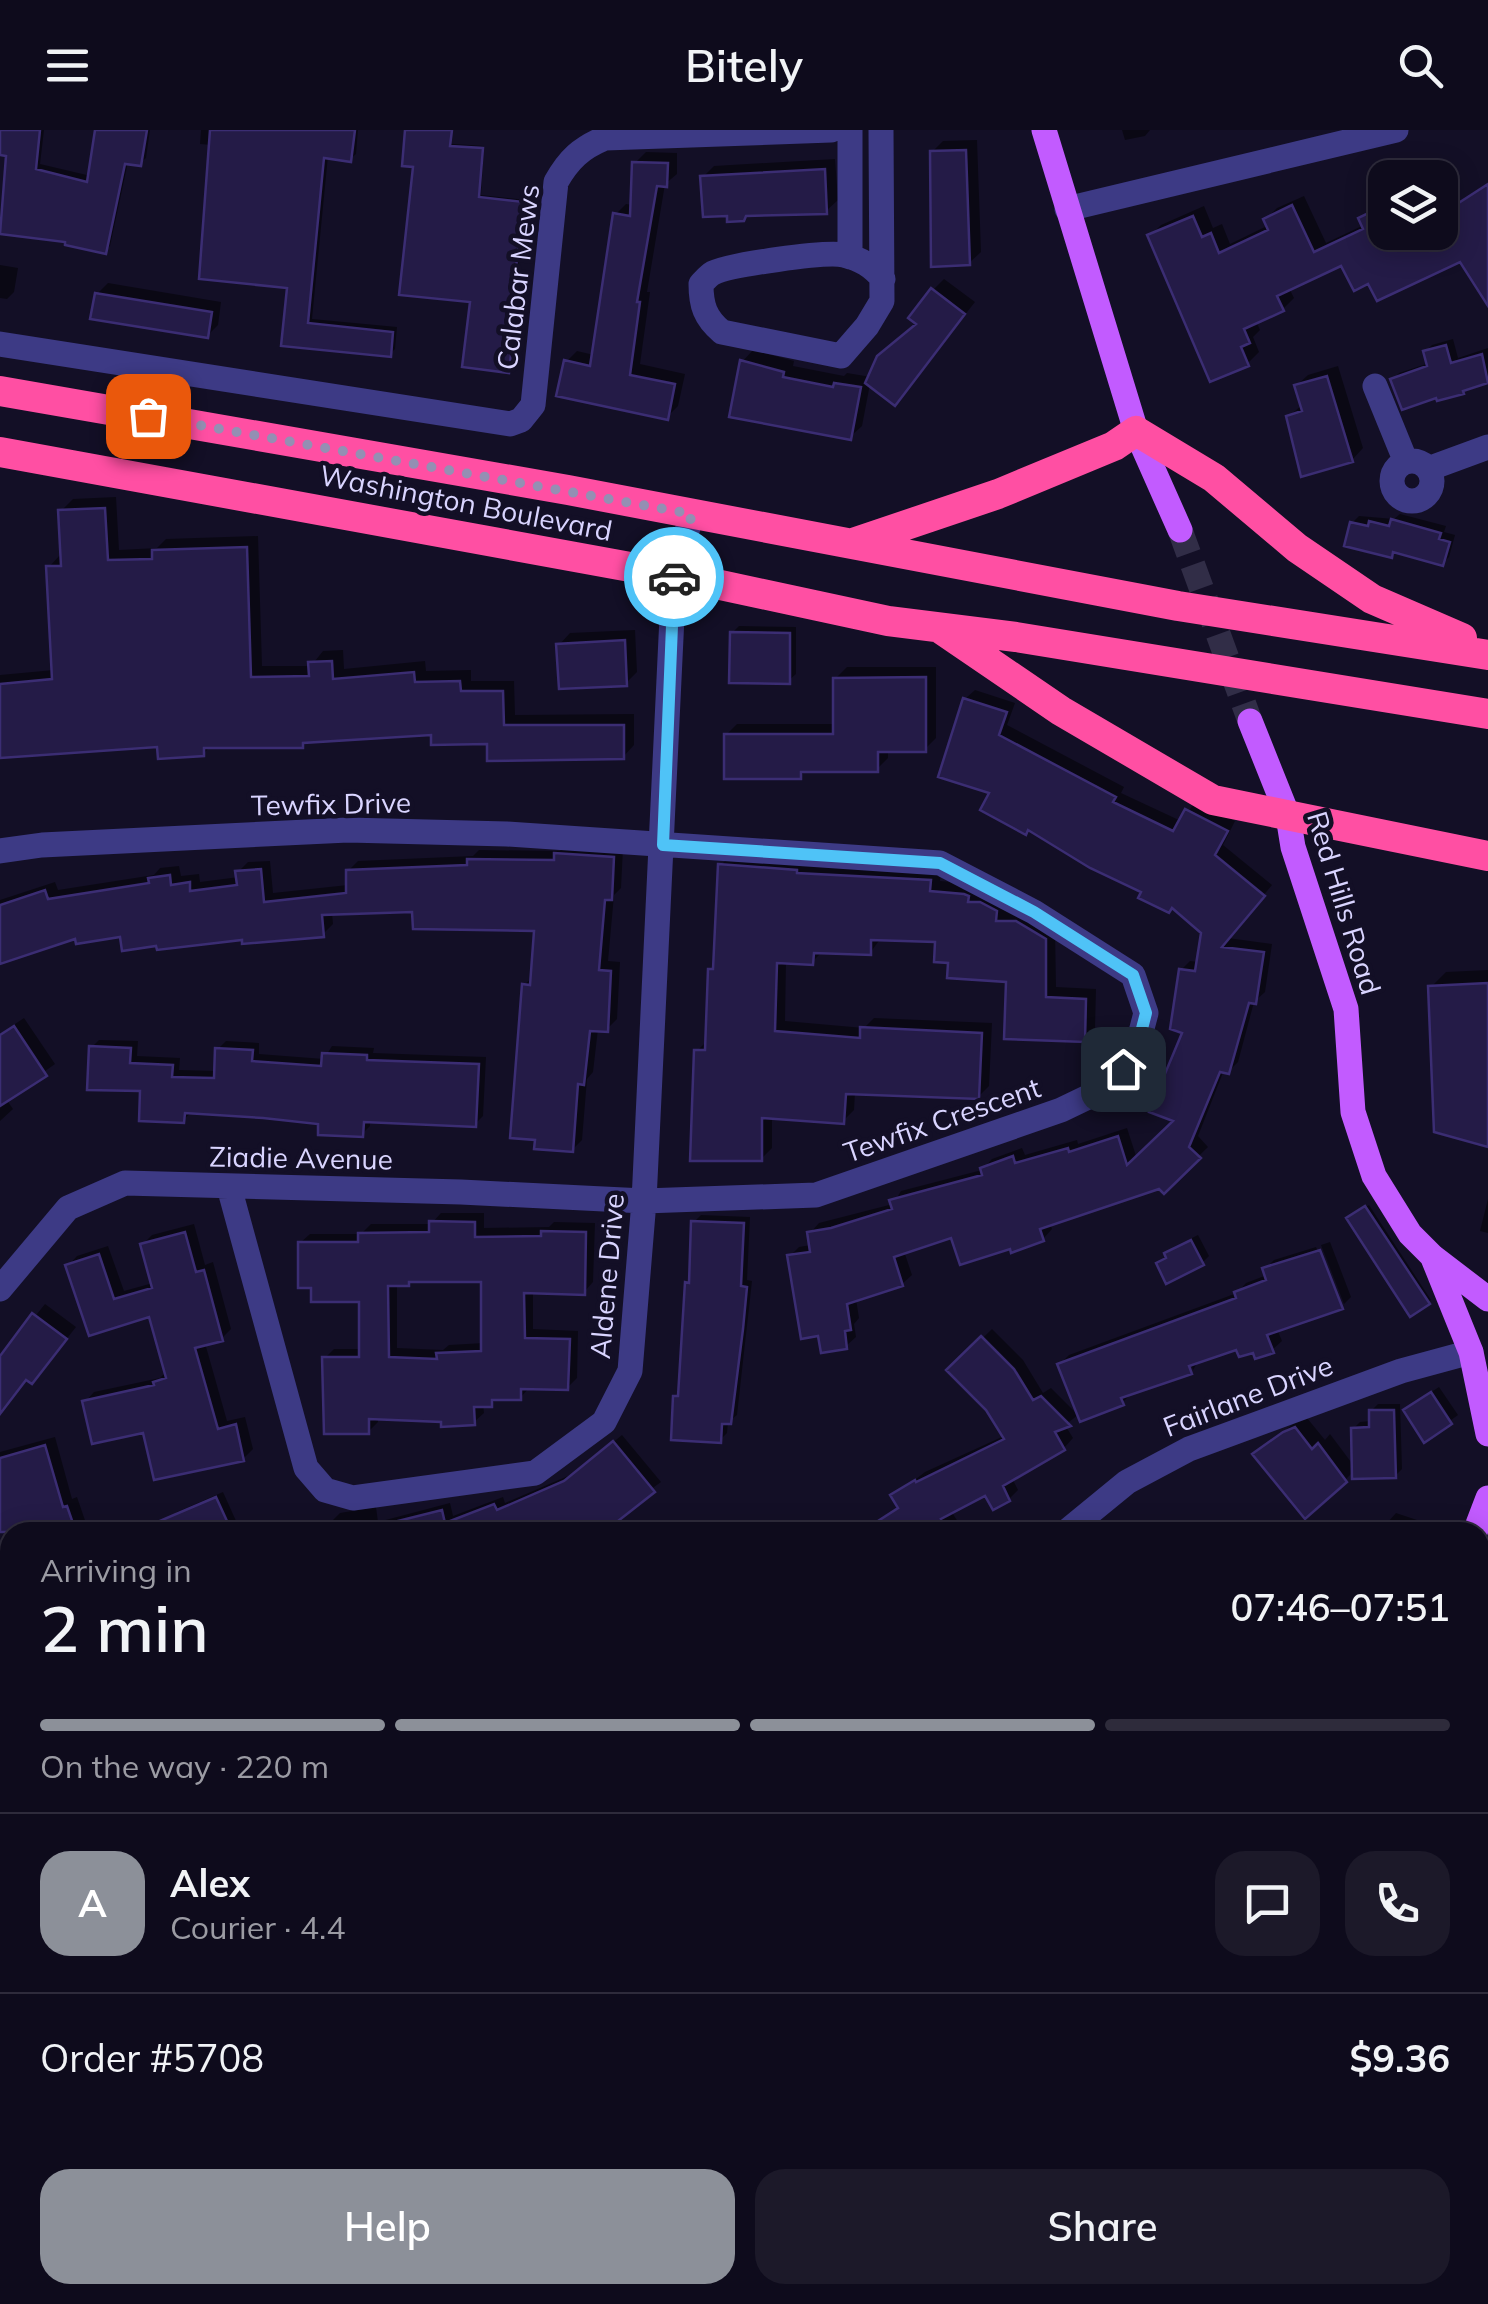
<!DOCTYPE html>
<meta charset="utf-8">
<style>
:root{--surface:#0e0b1c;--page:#1c1929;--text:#f1f3f6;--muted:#9b9ba3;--line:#2e2b3b;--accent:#8c9099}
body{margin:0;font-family:Mulish,sans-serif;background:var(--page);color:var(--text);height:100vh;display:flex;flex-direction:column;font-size:38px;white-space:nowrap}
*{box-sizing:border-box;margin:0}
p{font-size:32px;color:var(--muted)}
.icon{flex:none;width:55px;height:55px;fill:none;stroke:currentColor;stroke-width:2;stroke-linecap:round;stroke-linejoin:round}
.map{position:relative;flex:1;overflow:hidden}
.sheet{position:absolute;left:0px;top:1392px;width:1490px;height:782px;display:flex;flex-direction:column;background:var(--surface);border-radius:30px 30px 0 0;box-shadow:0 5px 25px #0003,0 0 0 2px var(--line)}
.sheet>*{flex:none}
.controls{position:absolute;left:1368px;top:30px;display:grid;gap:20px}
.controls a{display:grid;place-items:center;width:90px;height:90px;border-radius:20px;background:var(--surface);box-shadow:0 5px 25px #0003,0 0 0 2px var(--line);font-size:50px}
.pin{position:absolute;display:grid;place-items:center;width:85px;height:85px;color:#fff;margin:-42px;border-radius:20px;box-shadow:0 5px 15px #0006}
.courier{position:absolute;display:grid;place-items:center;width:100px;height:100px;margin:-50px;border:8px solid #4fc3f7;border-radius:50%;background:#fff;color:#222;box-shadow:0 2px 12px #0007}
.summary em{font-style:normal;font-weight:600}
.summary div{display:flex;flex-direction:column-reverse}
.summary{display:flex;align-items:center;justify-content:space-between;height:170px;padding:0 40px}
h1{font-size:65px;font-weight:600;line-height:75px}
.bar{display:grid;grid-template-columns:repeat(4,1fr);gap:15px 10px;align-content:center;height:120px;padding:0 40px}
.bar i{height:12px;border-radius:8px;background:var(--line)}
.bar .on{background:var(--accent)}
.bar p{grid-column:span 4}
.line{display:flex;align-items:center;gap:25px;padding:0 40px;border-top:2px solid var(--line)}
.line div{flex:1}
.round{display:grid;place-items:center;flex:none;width:105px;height:105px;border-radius:30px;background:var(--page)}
.button{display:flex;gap:20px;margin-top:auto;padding:20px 40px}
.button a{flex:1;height:115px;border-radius:30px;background:var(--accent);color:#fff;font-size:40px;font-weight:600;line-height:115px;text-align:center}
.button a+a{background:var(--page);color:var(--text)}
header{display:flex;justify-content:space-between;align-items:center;height:130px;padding:0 40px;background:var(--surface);font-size:45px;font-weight:600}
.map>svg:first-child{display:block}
.shadow{fill:#0007;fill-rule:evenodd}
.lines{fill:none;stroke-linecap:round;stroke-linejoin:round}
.canal{stroke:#0c2248;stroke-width:28}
.building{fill:#241b47;stroke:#3b2d73;stroke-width:2.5;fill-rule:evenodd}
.major-tunnel{stroke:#312d47;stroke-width:25;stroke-dasharray:25 12;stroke-linecap:butt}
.minor{stroke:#3d3a85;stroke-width:25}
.major{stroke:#c25bff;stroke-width:25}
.highway{stroke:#ff4fa3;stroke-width:30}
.done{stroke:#948fb3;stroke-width:10;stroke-dasharray:0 18}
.route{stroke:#4fc3f7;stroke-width:12}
.labels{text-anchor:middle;stroke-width:9;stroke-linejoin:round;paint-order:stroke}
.street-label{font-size:28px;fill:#d9d4ff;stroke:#130f26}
</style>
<header><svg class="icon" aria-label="menu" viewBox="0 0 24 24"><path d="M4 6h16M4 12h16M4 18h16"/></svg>Bitely<svg class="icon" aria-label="search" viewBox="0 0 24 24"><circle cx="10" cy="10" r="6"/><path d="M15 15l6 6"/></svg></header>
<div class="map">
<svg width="1488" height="2174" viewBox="0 0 1488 2174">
<rect width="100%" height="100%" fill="#130f26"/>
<path class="shadow" d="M3,0h41l-4,34 51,12 7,-46h52l-4,28 -6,5 -12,-1 -18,84 -5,5 -37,-11 -68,-8 8,-78 -8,-1z
M201,0h157l-2,24 -6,5 -22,-3 -16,163 85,8 -2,22 -5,5 -106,-10 6,-58 -78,-141 -12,-1z
M1122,0h28l-5,6 -20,4z
M977,10l4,112 -12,11 -37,-111 11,-11z
M409,11l75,5 -3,49 44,5 -17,170 -36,-70z
M646,22l31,1v21l-12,10 -18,108h3l-10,72 45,10 -7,32 -11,11 -101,-55 11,-11 17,4 21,-140 11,-11 7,1 2,-42z
M835,29l3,41 -12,11 -77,2 -6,6 -40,-42 11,-11z
M1488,53v98l-28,-23 -91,23 -26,-18 -54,25 5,10 -11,11 -27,12 4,9 -7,7 6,15 -11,11 -37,16 -61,-143 11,-11 43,-19 9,22 9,-4 8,20 39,-19 -3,-6 11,-11 27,-12 22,47 38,-18 -3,-7 11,-11 13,-6v31h55v-19z
M0,135l18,3 -4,24 -7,7 -7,-1z
M944,149l31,23 -80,101 -25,-19 -8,42 -12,11 -108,-75 11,-12 41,11 -1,5 51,10 3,-3 24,4 47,-55 15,-32z
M108,153l113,19 -3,23 -11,11 -110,-42z
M1453,209l5,19 30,-10v34l-84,25 -11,-27 6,-7 30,-10 -3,-12 6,-6z
M1338,236l25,82 -11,12 -64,-43 14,-12 -6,-19 12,-11z
M116,367l3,53 38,-2 9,-9 92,-3 4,130h49l12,-15 20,-1 1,19 81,-8 1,10 45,-1v11h43l1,34 119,-1v31l-11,12 -189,-24 -127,7 -5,5 -91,1 -8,8 -44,-10 -159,11v-80l54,-5 -5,-103 11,-12 1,-44 12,-12z
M1400,384l46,12 -2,6 11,3 -6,22 -7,7 -46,-13 -5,4 -39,-32 7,-7 35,3z
M739,496l57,1v47l-8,7 -56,-48z
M635,500l2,42 -11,11 -67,-38 11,-12z
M847,537h89v71l-11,11h-37v9l-12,12h-69l-7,6 -74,-41 11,-11h98v-45z
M975,560l40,13 -8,22 117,62 -3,6 60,28 15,-20 39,20 -12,24 49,40 -44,53 44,6 -7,48 -11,10 -16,60 -9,9 -5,-1 -26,66 10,11 -44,43 -4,-4 -110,37 2,6 -9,10 -32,7 -58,-11 -49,16 8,24 -10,9 -46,15 3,19 -5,6 2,13 -10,9 -56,-90 9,-9 12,-2 -1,-12 9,-10 74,-19 8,-13 81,-21 10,-11 30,-11 3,7 52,-15 1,4 49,-16 10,31 40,-39 8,-89 -4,-61 9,-9 9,1 4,-30 -30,-26 -28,-15 -152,-100 -28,-92z
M566,715l57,3 -2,40 -7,7 -6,66 12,1 -3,57 -10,10h-9l-5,43 -6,7 -5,61 -10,10 -48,-165 9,-8 4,-49 -122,-18 -83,3 1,11 -10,10 -165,9 -36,-9 -45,1 -77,26v-61l55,-18 3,8 96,-15 6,-7 19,-2 2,10 18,-2 1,8 39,-5 -1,-5 10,-10 22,-1 3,32 75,-8v-14l10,-10 115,-5 6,-6 81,1z
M731,725l210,15 -1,11 36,3 79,44 1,59 40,2 -1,39 -11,11 -75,-59 -58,-19 -13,-21 -57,-2 -11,15 -47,-2 -11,11 -26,-1 -1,60 79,7 10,-10 118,5 -3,63 -11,11 -123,-5 -1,18 -11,11 -71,-5v32l-11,11 -64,-108 11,-11 2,-70 6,-5 4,-99z
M1488,840v175l-57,-158 15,-15z
M24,888l31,46 -49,35 7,10 -13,12v-87z
M99,910l39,1 -1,15 43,2 -1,12 38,1 1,-22 8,-8 33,2v11l65,5 8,-13 42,2 -1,5 113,4 -3,59 -8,8 -105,-4v6l-8,8 -41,-12 -129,-10 -9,8 -91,-73z
M1488,1069v34l-8,-2z
M1369,1075l62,95 -3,2 -76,-86z
M441,1083h43v15l65,-1 5,-5 41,1 -2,59 -9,10 -51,-1v38l45,2 -1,47 -10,10h-38l-9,10h-22l-7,6h-8l1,9 -10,9 -96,-5v5l-10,10 -43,-74 9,-9h27v-50l-61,-56 10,-9h51l10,-10h60zM412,1149l71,1 1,63 -35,2 -6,5 -46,-2v-65h11z
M701,1085l49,2 -3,63 5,1 -15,134 -9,7 -1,11 -7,7 -44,-43 4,-5 14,-170z
M194,1094l11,41 8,-3 18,67 -10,10 -16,4 22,78 18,-4 8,32 -10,10 -98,-29 -60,-28 9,-10 66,-14 6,-6 -16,-58 -60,19 -22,-67 9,-10 31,-10 16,45 29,-8 -10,-39 9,-9z
M1198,1105l11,21 -7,7h-43l15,-16z
M1330,1112l21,55 -7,7 -23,-59z
M1316,1117l23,58h4l-66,24 5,12 -10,9 -34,-4 -39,14 -6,10 -5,-17 3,19 -59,21 -10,10 -62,-39 9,-9 168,-62 9,-10 21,-8 -2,-6 9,-9z
M45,1174l31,23 -34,43 -42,1v-11z
M992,1199l31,31 20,33 8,-5 27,27 -13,10 8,13 -9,10 -52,30 6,12 -9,9 -22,-6 -36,18 11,17 -5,4h-109l18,-11 3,5 31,-20 -6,-10 31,-24 79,-36 -16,-28 -38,-38z
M1439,1257l19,28 -33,24 -12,-35z
M1378,1274h22l2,65 -7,7 -41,-5 -9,9 -90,-26 42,-33 10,-3 18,22 5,-6 24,32 -1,-37 7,-7 11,-1v-10z
M622,1305l39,47 -52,38 -30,12h-245l-2,-11 8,-8 36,-6 2,15 72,-19 3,13 50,-19 2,6 70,-30z
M55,1307l17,62 5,-2 12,35h-79v23l-10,-33v-70z
M223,1362l18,40h-65l-6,-13 7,-7z
M1396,1383l36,12 -3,7h-50z
M1118,1394l8,8h-18z
M1488,1458v116l-8,-4 3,-69 -3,-17z
M1480,1603l8,4v61l-8,14z
M0,1770l10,33v7l-7,7 7,21v79l-10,3z"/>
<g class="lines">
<path class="canal" d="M1480,2133l8,-1
M1256,2174l49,-9"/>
</g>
<path class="building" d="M0,0h40l-4,39 51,13 8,-52h52l-6,36 -16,-2 -19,90 -41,-9v-3l-65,-8 6,-78 -6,-1z
M210,0h145l-4,32 -27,-4 -16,165 85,9 -2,25 -110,-11 6,-58 -88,-9z
M405,0h47l-2,16 33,2 -4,49 45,5 -15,124 5,1 -5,46 -47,-6 8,-65 -71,-7 14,-128 -11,-1z
M966,20l4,115 -39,2 -1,-116z
M632,32l36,1 -1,24 -10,-1 -20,116h3l-10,73 45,9 -7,36 -112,-24 8,-36 26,6 23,-153 17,3z
M825,39l2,45 -81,2 -2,5 -17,1v-6l-24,1 -3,-41z
M1488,54v122l-28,-44 -83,39 -9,-17 -14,7 -13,-25 -64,30 7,15 -40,18 6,14 -9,4 8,19 -39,16 -63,-147 46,-19 9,21 9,-4 8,20 49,-23 -5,-11 29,-14 22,47 49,-23 -5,-11 27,-13v27h55v-17z
M931,158l34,26 -70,92 -30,-23 12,-27 39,-32 -8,-6z
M95,163l117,19 -4,26 -118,-19z
M1446,215l5,18 31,-9 6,29 -25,8 1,3 -27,7 -1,-3 -34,12 -12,-31 37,-13 -4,-15z
M740,230l44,12 -1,5 50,10 1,-4 27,4 -10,53 -122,-23z
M1327,246l26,86 -52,15 -15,-61 16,-5 -8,-26z
M105,378l3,52 44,-1v-9l95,-3 4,130 58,-1 -1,-14 24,-1 1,18 81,-7 1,10 45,-1 1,10h42l1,34h120v34l-137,2v-17l-56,1v-10l-128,8v5h-99v8l-46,3 -1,-12 -157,11v-74l52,-5 -6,-113h15l-3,-56z
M1391,389l50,14 -2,6 11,3 -7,24 -50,-14 -1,6 -48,-12 6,-24 18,4 1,-5 20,5z
M730,502l60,1v51l-61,-1z
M625,510l2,46 -68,3 -3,-45z
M926,547v75h-48v20h-77v7h-77v-45h109v-56z
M963,568l44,14 -8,23 117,62 -3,5 60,29 12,-22 43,22 -13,24 50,41 -43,51 42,5 -8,52 -7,-1 -20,71 -9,-2 -31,75 12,11 -37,36 -5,-5 -119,40 4,12 -33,12 -1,-4 -50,16 -9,-27 -57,19 9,29 -56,18 4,26 -6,1 2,18 -26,4 -3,-17 -17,3 -14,-84 23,-3 -3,-20 24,-4 61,-19 -3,-9 93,-25 -2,-7 33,-12 2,7 53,-15 1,4 49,-16 9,29 46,-44 -24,-9 33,-79 -12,-4 9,-60 16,2 6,-38 -29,-25 -3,5 -31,-15 3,-6 -51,-24 -62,-38 -2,5 -46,-25 9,-17 -51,-16z
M554,723l60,4 -2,43h-7l-6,70 12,1 -3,61 -18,-1 -6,54 -6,-1 -5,68 -39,-3 1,-9 -25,-2 12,-154 8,1 4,-54 -121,-2 -1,-17 -90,3 2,22 -82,7v-4l-85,10 -1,-4 -34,5 -2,-14 -44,7 -1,-5 -75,25v-59l45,-15 3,9 101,-16 -1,-5 22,-3 1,10 19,-3v9l47,-6 -2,-14 26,-2 3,33 82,-9v-23l121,-5v-6l87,1z
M718,734l79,6v3l134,7 -1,11 34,3 5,2 -1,6h12l17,9 -1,10h20l30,18v58l40,2 -1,43 -81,-3 2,-57 -59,-4 1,-15 -14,-1 1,-20 -64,-2v15l-57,-2 -1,12 -36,-2 -2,68 85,7v-11l122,6 -3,66 -133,-5 -2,30 -82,-6v43h-72l4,-111h11l3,-81h5z
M1488,853v164l-54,-15 -6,-146z
M14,896l33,50 -47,30v-71z
M89,916l42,2 -1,15 43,2 -1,12 42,1 1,-30 38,2 -1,11 69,5 1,-13 45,2v5l112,4 -3,63 -112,-5 -1,15 -45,-2v-11l-55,-6 -78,-5 -1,10 -45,-2 1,-30 -53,-1z
M1365,1076l65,98 -20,13 -64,-99z
M429,1091l46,1v15l66,-1v-5l45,1 -1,63 -61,-2 1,45 45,1 -2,51 -47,-1v11h-29v7h-18l1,18 -34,2v-5l-72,-3v15h-45l-2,-77h37v-55h-48v-14h-13v-46h60v-9l71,-1zM409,1152h72v69l-45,2 1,6 -48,-2 -1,-71h21z
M691,1091l53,2 -3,63 6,1 -4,42 -12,95h-9l-1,19 -50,-3 2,-44h5l7,-114 4,1z
M185,1102l11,40 8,-2 19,71 -28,7 23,81 18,-5 8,37 -90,19 -11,-47 -51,11 -10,-43 72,-16 -1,-3 13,-4 -17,-61 -60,19 -24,-71 34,-11 15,45 38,-11 -12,-44z
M1191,1110l13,25 -38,19 -10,-21 10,-5 -2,-5z
M1320,1120l23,59 -76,26 7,18 -19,6 -2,-6 -14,4 -3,-7 -47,16 3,8 -71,24 3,7 -44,17 -23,-58 179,-66 -2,-6 32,-12 -4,-12z
M32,1183l35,26 -35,45 -6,-4 -26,34v-58z
M981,1206l33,33 19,31 8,-4 30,30 -16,6 10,18 -62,36 7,15 -17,9 -8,-14 -44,23 9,13h-89l37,-24 -8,-13 25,-15 1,2 88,-43 -18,-29 -40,-40z
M1431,1262l21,32 -28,19 -21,-33z
M1369,1280h25l2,68 -44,1 -1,-51 18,-1z
M1295,1297l17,22 6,-6 29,39 -42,37 -53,-65 31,-22z
M613,1311l42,51 -51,40h-221l-1,-7 60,-15 3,13 49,-19 3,6 67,-29z
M45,1315l18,62 4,-1 9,26h-76v-74z
M216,1367l16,35h-98z"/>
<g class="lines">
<path class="major-tunnel" d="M1180,400l70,191"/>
<path class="minor" d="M850,0v127
M881,0l1,171 -15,25 -26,30 -119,-24c-17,-14 -21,-27 -21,-48 4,-4 7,-8 12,-11 16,-8 112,-22 131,-18 17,4 28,11 39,24
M1067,79l329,-79
M0,214l510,80 11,-4 12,-15 23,-223c13,-23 25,-34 49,-44l226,-8
M1375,256l31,76
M1392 351a20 20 0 1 1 40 0a20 20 0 1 1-40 0Z
M1428,339l60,-22
M0,721l42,-6 306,-15 159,4 433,29 94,49 99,63 13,38 -10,38 -25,35 -50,24 -245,85 -172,6 -183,-9 -336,-9 -57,25 -68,81
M229,1057l77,281 19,22 28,8 182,-25 69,-51 26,-51 14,-170 30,-626 18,-61
M1066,1402l61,-50 62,-33 212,-78 70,-19
M0,1571l10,32
M1480,1766l8,-8
M1480,1846l8,9
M1480,1942l8,-9
M1471,2174l17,-7"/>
<path class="major" d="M1044,0l92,301 44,99
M1250,591l38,95 5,31 53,162 7,103 21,64 36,58 23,23 55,42
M1433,1128l38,94 17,82
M1475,1402l13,-34
M690,2174l7,-9"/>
<path class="highway" d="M0,261l568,99 610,116 310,49
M0,322l674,123 214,46 128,16 472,77
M853,413l145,-49 116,-48 22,-15 78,47 83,70 75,51 90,39
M941,499l120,82 152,89 275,56"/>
</g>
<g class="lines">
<path class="done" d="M148,286l544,98 -18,63"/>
<path class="route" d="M674,447l-11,268 277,18 94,49 99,63 13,38 -10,39 -13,17"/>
</g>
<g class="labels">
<g class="street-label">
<text transform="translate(518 147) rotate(-83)" y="10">Calabar Mews</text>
<text transform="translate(466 373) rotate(11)" y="10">Washington Boulevard</text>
<text transform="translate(331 674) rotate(-1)" y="10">Tewfix Drive</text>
<text transform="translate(1344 773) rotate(73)" y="10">Red Hills Road</text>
<text transform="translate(942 990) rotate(-19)" y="10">Tewfix Crescent</text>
<text transform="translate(301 1028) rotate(1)" y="10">Ziadie Avenue</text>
<text transform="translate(607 1146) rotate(-85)" y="10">Aldene Drive</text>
<text transform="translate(1248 1266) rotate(-21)" y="10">Fairlane Drive</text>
</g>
</g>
</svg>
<div class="controls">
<a><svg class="icon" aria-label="layers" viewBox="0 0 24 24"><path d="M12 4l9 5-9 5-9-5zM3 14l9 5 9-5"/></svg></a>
</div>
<div class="pin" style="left:148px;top:286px;background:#ea580c"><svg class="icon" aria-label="bag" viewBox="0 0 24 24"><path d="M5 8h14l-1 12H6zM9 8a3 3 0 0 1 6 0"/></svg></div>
<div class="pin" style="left:1123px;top:939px;background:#1f2937"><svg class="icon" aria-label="home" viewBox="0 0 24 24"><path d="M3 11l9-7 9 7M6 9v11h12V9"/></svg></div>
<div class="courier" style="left:674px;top:447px"><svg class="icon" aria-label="car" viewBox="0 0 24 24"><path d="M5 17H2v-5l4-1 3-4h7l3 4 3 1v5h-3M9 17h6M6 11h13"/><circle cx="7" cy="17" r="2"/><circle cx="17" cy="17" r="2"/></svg></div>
<section class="sheet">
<div class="summary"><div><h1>2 min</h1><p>Arriving in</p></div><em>07:46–07:51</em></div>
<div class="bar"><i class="on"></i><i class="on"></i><i class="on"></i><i></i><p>On the way · 220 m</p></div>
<div class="line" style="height:180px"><b class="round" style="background:var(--accent);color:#fff">A</b><div><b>Alex</b><p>Courier · 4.4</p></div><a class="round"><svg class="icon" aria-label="chat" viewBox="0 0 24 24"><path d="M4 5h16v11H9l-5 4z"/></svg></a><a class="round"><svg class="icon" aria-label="phone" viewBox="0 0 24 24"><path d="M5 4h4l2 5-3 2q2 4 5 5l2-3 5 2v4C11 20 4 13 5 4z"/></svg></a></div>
<div class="line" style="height:130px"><div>Order #5708</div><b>$9.36</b></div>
<div class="button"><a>Help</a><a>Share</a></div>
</section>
</div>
